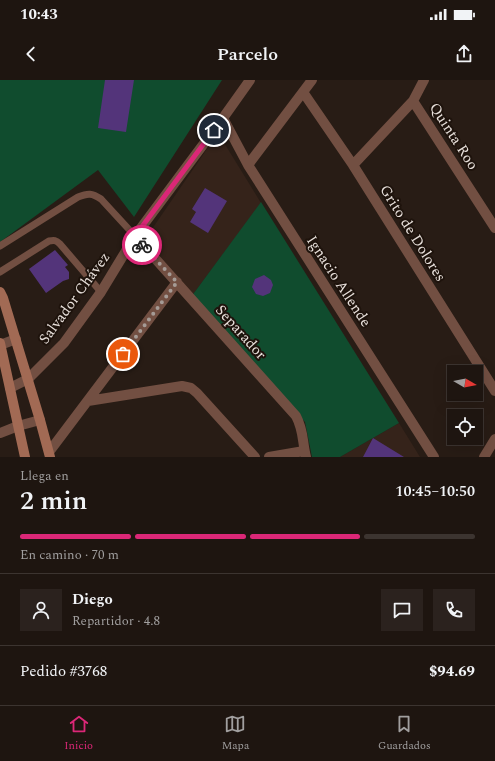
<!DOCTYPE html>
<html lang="es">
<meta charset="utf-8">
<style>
:root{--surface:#1e1510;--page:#2b221e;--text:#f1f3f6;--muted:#a19f9f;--line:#3c3430;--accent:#db2777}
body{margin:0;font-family:Spectral,serif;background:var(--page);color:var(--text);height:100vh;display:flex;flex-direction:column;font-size:15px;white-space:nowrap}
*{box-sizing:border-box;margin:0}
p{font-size:13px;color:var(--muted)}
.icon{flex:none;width:22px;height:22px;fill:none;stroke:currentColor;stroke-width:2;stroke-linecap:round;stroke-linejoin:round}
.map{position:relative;height:377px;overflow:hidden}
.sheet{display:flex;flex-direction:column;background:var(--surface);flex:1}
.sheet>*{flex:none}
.needle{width:26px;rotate:99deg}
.controls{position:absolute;left:447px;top:285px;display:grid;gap:8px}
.controls a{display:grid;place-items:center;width:36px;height:36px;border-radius:0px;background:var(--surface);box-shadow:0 4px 16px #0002,0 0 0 1px var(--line);font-size:20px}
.pin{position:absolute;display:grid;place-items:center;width:34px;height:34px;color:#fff;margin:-17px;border:2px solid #fff;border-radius:50%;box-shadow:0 1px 4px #0007}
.courier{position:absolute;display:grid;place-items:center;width:40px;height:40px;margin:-20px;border:3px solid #db2777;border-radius:50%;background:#fff;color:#222;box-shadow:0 1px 5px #0007}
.overview em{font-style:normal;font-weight:600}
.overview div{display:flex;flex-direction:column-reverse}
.overview{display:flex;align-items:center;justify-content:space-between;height:68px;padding:0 20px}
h1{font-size:26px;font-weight:600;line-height:30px}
.bar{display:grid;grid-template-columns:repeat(4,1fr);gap:6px 4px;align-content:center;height:48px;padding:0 20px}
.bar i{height:5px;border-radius:3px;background:var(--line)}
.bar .on{background:var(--accent)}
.bar p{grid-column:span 4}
.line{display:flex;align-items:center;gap:10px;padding:0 20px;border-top:1px solid var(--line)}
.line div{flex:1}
.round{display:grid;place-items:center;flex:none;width:42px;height:42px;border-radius:0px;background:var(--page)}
.status{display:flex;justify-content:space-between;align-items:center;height:28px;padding:0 20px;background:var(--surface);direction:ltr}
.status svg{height:11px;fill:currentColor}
header{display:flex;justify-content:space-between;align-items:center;height:52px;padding:0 20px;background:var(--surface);font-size:18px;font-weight:600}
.dock{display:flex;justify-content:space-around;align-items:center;height:56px;border-top:1px solid var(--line);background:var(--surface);font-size:11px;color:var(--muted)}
.dock a{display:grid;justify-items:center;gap:2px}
.dock .on{color:var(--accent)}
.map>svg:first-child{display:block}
.built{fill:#35231a}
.green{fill:#104c2e}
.building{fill:#53347a}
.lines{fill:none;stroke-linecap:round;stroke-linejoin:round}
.service{stroke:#724f42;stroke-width:7}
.minor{stroke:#724f42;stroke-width:10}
.secondary{stroke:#a26a54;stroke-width:10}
.done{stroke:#a59b96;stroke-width:4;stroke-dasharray:0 7.2}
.route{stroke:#db2777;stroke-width:5}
.labels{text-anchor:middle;stroke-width:4;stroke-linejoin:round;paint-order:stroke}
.street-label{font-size:15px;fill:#e8e0db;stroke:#1e130c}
</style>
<div class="status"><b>10:43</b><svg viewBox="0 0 49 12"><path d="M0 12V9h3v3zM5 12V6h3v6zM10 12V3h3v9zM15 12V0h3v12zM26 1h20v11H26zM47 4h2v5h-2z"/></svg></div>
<header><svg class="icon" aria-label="back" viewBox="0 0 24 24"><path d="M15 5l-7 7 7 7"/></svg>Parcelo<svg class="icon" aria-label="share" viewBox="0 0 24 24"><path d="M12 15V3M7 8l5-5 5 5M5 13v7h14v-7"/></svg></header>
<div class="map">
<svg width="495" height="377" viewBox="0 0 495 377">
<rect width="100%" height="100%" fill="#281c15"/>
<path class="built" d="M218,53l43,70 -70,94 -48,-55z
M399,343l21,34h-80z"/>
<path class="green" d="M0,0h222l-88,137 -36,-47 -98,72z
M261,122l138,221 -59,34h-28l-7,-35 -114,-125z"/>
<path class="building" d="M105,0h29l-8,52 -28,-4z
M205,108l22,13 -19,32 -18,-11 6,-10 -4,-3z
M55,170l13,15 -3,2 4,5v7l-6,2 -17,12 -17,-24z
M264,195l7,5 2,5 -3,8 -7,3 -7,-2 -4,-7 3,-8z
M373,358l31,19h-41z"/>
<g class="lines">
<path class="service" d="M0,166l78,-49c10,-4 14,-4 23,2l34,37
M0,192l49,-31c5,-1 7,-1 11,3l41,48"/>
<path class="minor" d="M303,12l50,73 142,226
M413,21l82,127
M223,38l25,47 186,292
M248,85l64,-85
M353,85l60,-64 11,-21
M135,156l161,180c8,15 6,25 10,41
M0,265l16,-6
M10,308l18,-9 36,-36 37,-51 34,-56 88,-118 27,-38
M88,321l94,-15 9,2 6,5 58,64
M0,353l18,-7 22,-6
M49,372l128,-170
M269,377l35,-6
M484,377l11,-18"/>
<path class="secondary" d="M0,212l3,6 37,122 10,37
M0,263l25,114"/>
</g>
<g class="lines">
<path class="done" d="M123,274l54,-72 -35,-37"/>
<path class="route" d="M142,165l-7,-9 79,-106"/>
</g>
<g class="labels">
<g class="street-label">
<text transform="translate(454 56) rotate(57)" y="5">Quinta Roo</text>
<text transform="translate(413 153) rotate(58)" y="5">Grito de Dolores</text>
<text transform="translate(339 201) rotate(57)" y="5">Ignacio Allende</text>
<text transform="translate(74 218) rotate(-54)" y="5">Salvador Chávez</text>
<text transform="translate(241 252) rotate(48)" y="5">Separador</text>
</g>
</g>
</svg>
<div class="controls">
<a><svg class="needle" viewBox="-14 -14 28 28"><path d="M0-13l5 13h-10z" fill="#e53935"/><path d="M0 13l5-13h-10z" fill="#a19f9f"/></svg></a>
<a><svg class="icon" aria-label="locate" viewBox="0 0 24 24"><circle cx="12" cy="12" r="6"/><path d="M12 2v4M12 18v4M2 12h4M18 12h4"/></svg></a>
</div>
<div class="pin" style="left:123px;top:274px;background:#ea580c"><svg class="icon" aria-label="bag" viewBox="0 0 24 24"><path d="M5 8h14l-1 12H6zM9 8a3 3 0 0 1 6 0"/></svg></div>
<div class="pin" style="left:214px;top:50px;background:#1f2937"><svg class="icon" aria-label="home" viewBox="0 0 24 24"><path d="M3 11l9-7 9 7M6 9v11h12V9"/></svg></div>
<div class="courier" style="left:142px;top:165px"><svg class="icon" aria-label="bike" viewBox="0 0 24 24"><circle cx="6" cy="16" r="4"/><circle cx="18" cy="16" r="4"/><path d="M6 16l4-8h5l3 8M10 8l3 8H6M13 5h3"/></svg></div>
</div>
<section class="sheet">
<div class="overview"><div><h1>2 min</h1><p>Llega en</p></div><em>10:45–10:50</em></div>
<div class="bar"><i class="on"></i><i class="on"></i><i class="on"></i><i></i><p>En camino · 70 m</p></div>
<div class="line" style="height:72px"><a class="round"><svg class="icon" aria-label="person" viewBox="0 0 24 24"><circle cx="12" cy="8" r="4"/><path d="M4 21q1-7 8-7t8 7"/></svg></a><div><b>Diego</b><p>Repartidor · 4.8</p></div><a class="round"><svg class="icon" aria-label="chat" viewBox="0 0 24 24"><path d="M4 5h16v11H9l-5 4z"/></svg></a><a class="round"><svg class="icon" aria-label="phone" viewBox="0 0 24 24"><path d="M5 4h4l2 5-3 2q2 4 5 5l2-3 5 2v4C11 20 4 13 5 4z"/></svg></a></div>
<div class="line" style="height:52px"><div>Pedido #3768</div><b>$94.69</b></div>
</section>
<nav class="dock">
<a class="on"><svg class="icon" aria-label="home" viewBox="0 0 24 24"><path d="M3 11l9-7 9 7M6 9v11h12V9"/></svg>Inicio</a>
<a><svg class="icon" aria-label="map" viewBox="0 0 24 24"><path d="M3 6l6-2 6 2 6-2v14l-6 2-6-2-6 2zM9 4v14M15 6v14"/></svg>Mapa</a>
<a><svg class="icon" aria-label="saved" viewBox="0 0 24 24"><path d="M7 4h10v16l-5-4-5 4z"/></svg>Guardados</a>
</nav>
